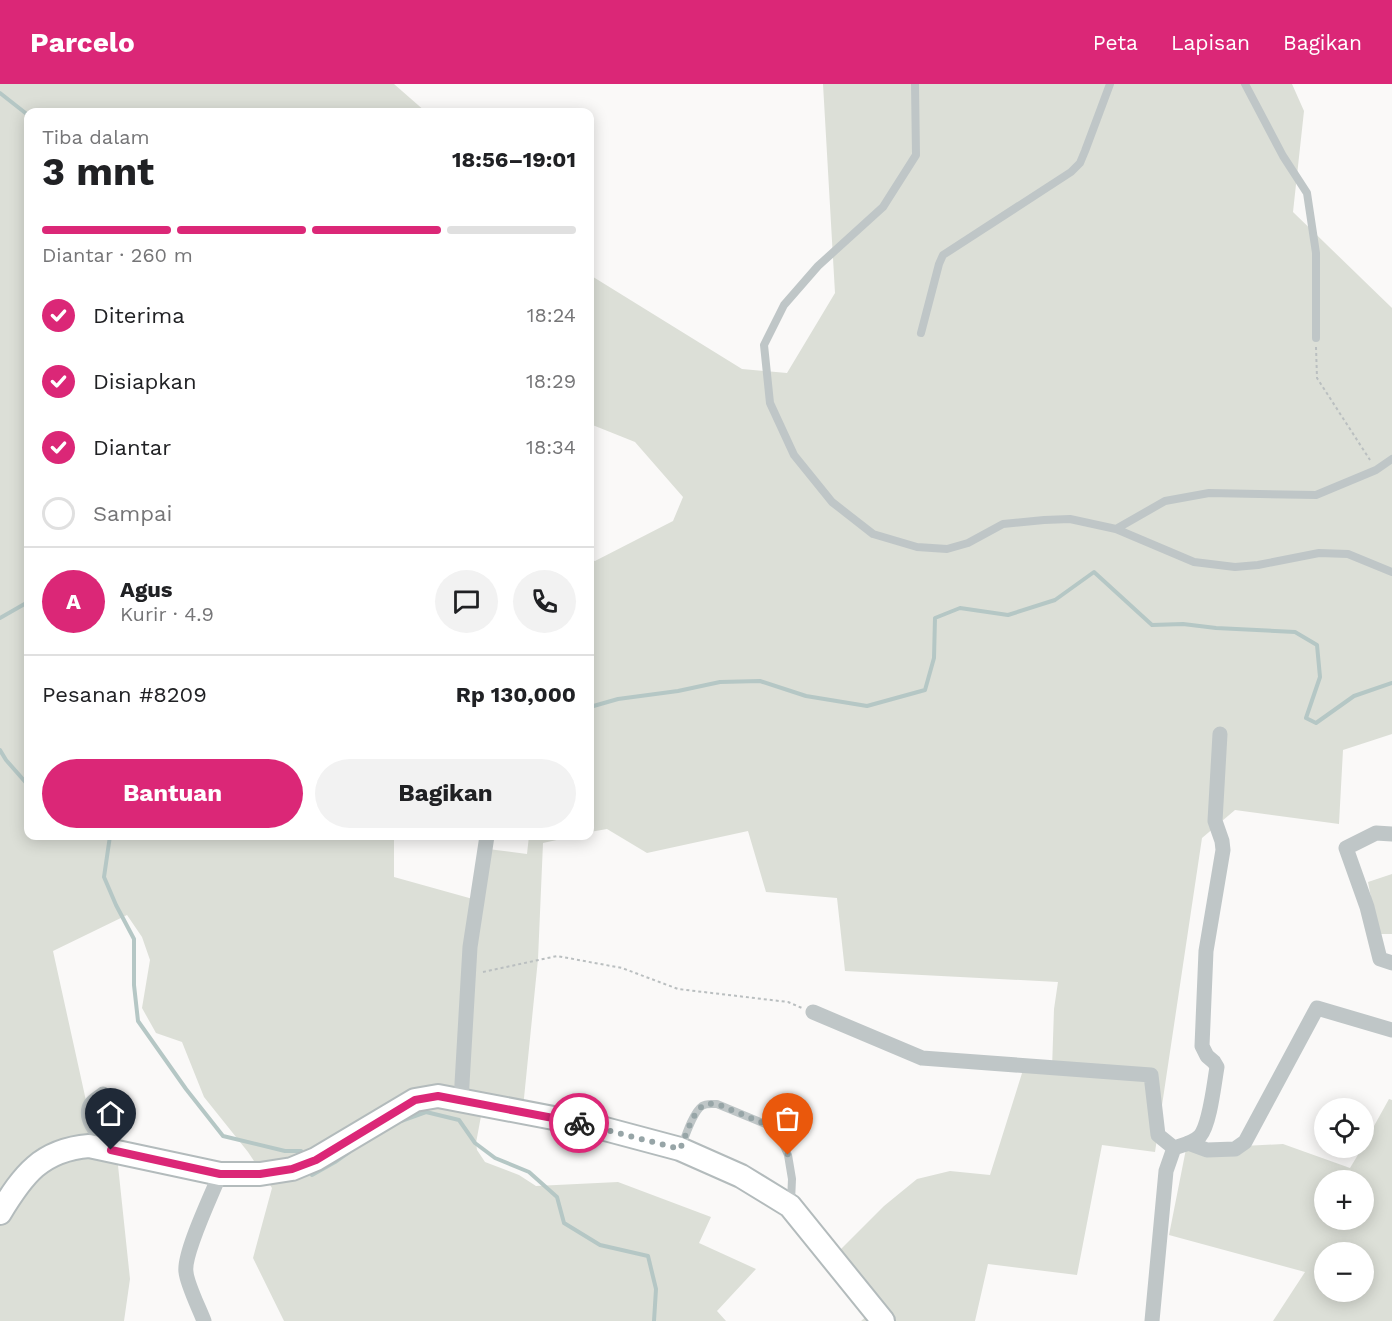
<!DOCTYPE html>
<html lang="id">
<meta charset="utf-8">
<style>
:root{--surface:#fff;--page:#f2f2f2;--text:#202124;--muted:#757577;--line:#e0e0e0;--accent:#db2777}
body{margin:0;font-family:"Work Sans",sans-serif;background:var(--page);color:var(--text);height:100vh;display:flex;flex-direction:column;font-size:22px;white-space:nowrap}
*{box-sizing:border-box;margin:0}
p{font-size:20px;color:var(--muted)}
.icon{flex:none;width:33px;height:33px;fill:none;stroke:currentColor;stroke-width:2;stroke-linecap:round;stroke-linejoin:round}
.map{position:relative;flex:1;overflow:hidden}
.drawer{position:absolute;left:24px;top:24px;width:570px;height:732px;display:flex;flex-direction:column;background:var(--surface);border-radius:12px;box-shadow:0 3px 15px #0003}
.drawer>*{flex:none}
.buttons{position:absolute;left:1314px;top:1014px;display:grid;gap:12px}
.buttons a{display:grid;place-items:center;width:60px;height:60px;border-radius:50%;background:var(--surface);box-shadow:0 3px 15px #0003;font-size:30px}
.pin{position:absolute;display:grid;place-items:center;width:51px;height:51px;color:#fff;margin:-62px -26px;border-radius:50% 50% 50% 0;rotate:-45deg;box-shadow:0 0 6px #0007}
.pin .icon{rotate:45deg}
.courier{position:absolute;display:grid;place-items:center;width:60px;height:60px;margin:-30px;border:4px solid #db2777;border-radius:50%;background:#fff;color:#222;box-shadow:0 2px 8px #0007}
.overview em{font-style:normal;font-weight:700}
.overview div{display:flex;flex-direction:column-reverse}
.overview{display:flex;align-items:center;justify-content:space-between;height:102px;padding:0 18px}
h1{font-size:39px;font-weight:700;line-height:45px}
.bar{display:grid;grid-template-columns:repeat(4,1fr);gap:9px 6px;align-content:center;height:72px;padding:0 18px}
.bar i{height:8px;border-radius:4px;background:var(--line)}
.bar .current{background:var(--accent)}
.bar p{grid-column:span 4}
.line{display:flex;align-items:center;gap:15px;padding:0 18px;border-top:2px solid var(--line)}
.line div{flex:1}
.round{display:grid;place-items:center;flex:none;width:63px;height:63px;border-radius:32px;background:var(--page)}
ol{padding:0 18px;list-style:none}
li{display:flex;align-items:center;gap:18px;height:66px}
li p{margin-inline-start:auto}
li .icon{padding:6px;border-radius:50%;background:var(--accent);color:#fff;stroke-width:4}
li:last-child{color:var(--muted)}
li i{width:33px;height:33px;border:3px solid var(--line);border-radius:50%}
.primary-button{display:flex;gap:12px;margin-top:auto;padding:12px 18px}
.primary-button a{flex:1;height:69px;border-radius:36px;background:var(--accent);color:#fff;font-size:24px;font-weight:700;line-height:69px;text-align:center}
.primary-button a+a{background:var(--page);color:var(--text)}
header{display:flex;align-items:center;gap:36px;box-sizing:border-box;height:84px;padding:0 30px;background:var(--accent);color:#fff}
header strong{font-size:28px}
nav{display:flex;gap:33px;margin-inline-start:auto;font-size:21px}
.map>svg:first-child{display:block}
.green{fill:#dcdfd7;fill-rule:evenodd}
.lines{fill:none;stroke-linecap:round;stroke-linejoin:round}
.stream{stroke:#b5c7c5;stroke-width:4}
.primary-casing{stroke:#b3bbbc;stroke-width:26}
.path{stroke:#babfc0;stroke-width:2;stroke-dasharray:3 3;stroke-linecap:butt}
.service{stroke:#bfc6c7;stroke-width:8}
.minor{stroke:#bfc6c7;stroke-width:15}
.primary{stroke:#fff;stroke-width:22}
.done{stroke:#97a5a7;stroke-width:6;stroke-dasharray:0 10.8}
.route{stroke:#db2777;stroke-width:8}
</style>
<header>
<strong>Parcelo</strong>
<nav><a>Peta</a><a>Lapisan</a><a>Bagikan</a></nav>
</header>
<div class="map">
<svg width="1392" height="1237" viewBox="0 0 1392 1237">
<rect width="100%" height="100%" fill="#faf9f8"/>
<path class="green" d="M0,0h394l32,28h-398v724h366v41l86,24 8,-52 39,5 2,-18h46l-32,7 -5,116 -15,149 -39,-8 -8,43 1,7 8,12 34,13 17,11 82,-4 93,35 -12,26 57,26 -39,42 9,10h-442l-31,-63 19,-70 -24,-36 -44,-55 -22,-55 -26,-9 -14,-25 8,-48 -8,-23 -15,-22 -74,36 43,195 21,10 13,123 -6,42h-124z
M823,0h469l12,27 -11,101 99,96v426l-49,16 -4,74 -104,-14 -33,28 -47,314 -53,-7 -25,130 -89,-11 -13,57h-114l12,-10 -36,-58 47,-47 33,-27 33,-8 40,4 33,-105 29,-1 2,-60 4,-27 -213,-11 -8,-73 -71,-6 -18,-61 -101,22 -40,-24 -17,3v-272l5,1 78,-40 10,-24 -48,-55 -45,-18v-149l152,94 45,4 48,-80z
M1392,790v60h-14l-10,-52z
M1389,1015l3,1v221h-119l32,-49 -136,-37 17,-86 97,-5 67,24 12,-20h2v-4zM1324,1096h40v40h-40zM1324,1168h40v40h-40z"/>
<g class="lines">
<path class="stream" d="M0,9l28,22
M0,534l28,-16
M590,623l28,-8 60,-8 42,-9 40,-1 46,15 61,10 58,-16 9,-32 1,-40 25,-10 48,7 47,-15 39,-28 58,53 31,-1 33,4 79,4 22,13 3,32 -14,41 10,5 38,-27 38,-13
M0,666l6,10 22,25
M110,752l-6,41 12,28 18,34v46l4,36 48,68 37,47 62,15h16l2,4
M401,1037l25,-9 33,8 16,23 20,15 34,14 28,25 7,26 36,22 48,11 8,33 -2,32
M310,1086l2,5 23,-13 14,-10"/>
<g class="primary-casing">
<path id="primary" d="M0,1129c23,-38 41,-63 89,-67l131,28h40l32,-5 24,-10 99,-59 23,-4 152,29 90,24 61,27 49,30 93,115"/>
</g>
<path class="path" d="M1316,263l1,31 53,82
M483,888l74,-16 65,12 56,21 110,13 14,6"/>
<path class="service" d="M915,0l1,71 -33,52 -65,59 -34,39 -20,40 6,58 24,52 38,47 41,32 44,13 30,2 21,-6 35,-19 41,-4 26,-1 46,10 78,33 41,5 23,-2 61,-12 29,1 44,18
M1245,0l38,72 24,37 9,60v85
M921,249l18,-69 4,-9 128,-83 9,-9 5,-12 25,-67
M1116,445l49,-28 44,-8 107,2 60,-25 16,-11
M681,1064c4,-11 12,-36 21,-42 4,-3 10,-2 15,-2l53,22 10,11 8,18 4,24 -1,22"/>
<path class="minor" d="M1392,750l-16,-1 -30,15 21,59 13,52 12,4
M813,928l109,46 229,17 7,60 16,13
M103,1010c-3,3 -9,6 -12,10 -10,15 11,35 20,46
M461,1017l9,-154 17,-111
M1188,1059l19,7 28,-1 10,-7 72,-134 75,22
M204,1237c-5,-13 -17,-37 -18,-49 -3,-18 26,-78 34,-98
M1152,1237l14,-150 8,-23c9,-3 19,-5 26,-12 10,-12 14,-52 17,-69l-3,-5 -7,-6 -5,-10 4,-95 17,-101 -1,-9 -7,-20 5,-87"/>
<use href="#primary" class="primary"/>
</g>
<g class="lines">
<path class="done" d="M579,1039l101,26c5,-11 13,-38 23,-43 4,-3 9,-2 14,-2l53,22 10,11 8,18"/>
<path class="route" d="M111,1066l109,24h40l32,-5 24,-9 99,-60 23,-4 141,27"/>
</g>
</svg>
<div class="buttons">
<a><svg class="icon" aria-label="locate" viewBox="0 0 24 24"><circle cx="12" cy="12" r="6"/><path d="M12 2v4M12 18v4M2 12h4M18 12h4"/></svg></a>
<a>+</a>
<a>−</a>
</div>
<div class="pin" style="left:788px;top:1071px;background:#ea580c"><svg class="icon" aria-label="bag" viewBox="0 0 24 24"><path d="M5 8h14l-1 12H6zM9 8a3 3 0 0 1 6 0"/></svg></div>
<div class="pin" style="left:111px;top:1066px;background:#1f2937"><svg class="icon" aria-label="home" viewBox="0 0 24 24"><path d="M3 11l9-7 9 7M6 9v11h12V9"/></svg></div>
<div class="courier" style="left:579px;top:1039px"><svg class="icon" aria-label="bike" viewBox="0 0 24 24"><circle cx="6" cy="16" r="4"/><circle cx="18" cy="16" r="4"/><path d="M6 16l4-8h5l3 8M10 8l3 8H6M13 5h3"/></svg></div>
<section class="drawer">
<div class="overview"><div><h1>3 mnt</h1><p>Tiba dalam</p></div><em>18:56–19:01</em></div>
<div class="bar"><i class="current"></i><i class="current"></i><i class="current"></i><i></i><p>Diantar · 260 m</p></div>
<ol>
<li><svg class="icon" aria-label="check" viewBox="0 0 24 24"><path d="M5 12l5 5 9-10"/></svg>Diterima<p>18:24</p></li>
<li><svg class="icon" aria-label="check" viewBox="0 0 24 24"><path d="M5 12l5 5 9-10"/></svg>Disiapkan<p>18:29</p></li>
<li><svg class="icon" aria-label="check" viewBox="0 0 24 24"><path d="M5 12l5 5 9-10"/></svg>Diantar<p>18:34</p></li>
<li><i></i>Sampai</li>
</ol>
<div class="line" style="height:108px"><b class="round" style="background:var(--accent);color:#fff">A</b><div><b>Agus</b><p>Kurir · 4.9</p></div><a class="round"><svg class="icon" aria-label="chat" viewBox="0 0 24 24"><path d="M4 5h16v11H9l-5 4z"/></svg></a><a class="round"><svg class="icon" aria-label="phone" viewBox="0 0 24 24"><path d="M5 4h4l2 5-3 2q2 4 5 5l2-3 5 2v4C11 20 4 13 5 4z"/></svg></a></div>
<div class="line" style="height:78px"><div>Pesanan #8209</div><b>Rp 130,000</b></div>
<div class="primary-button"><a>Bantuan</a><a>Bagikan</a></div>
</section>
</div>
